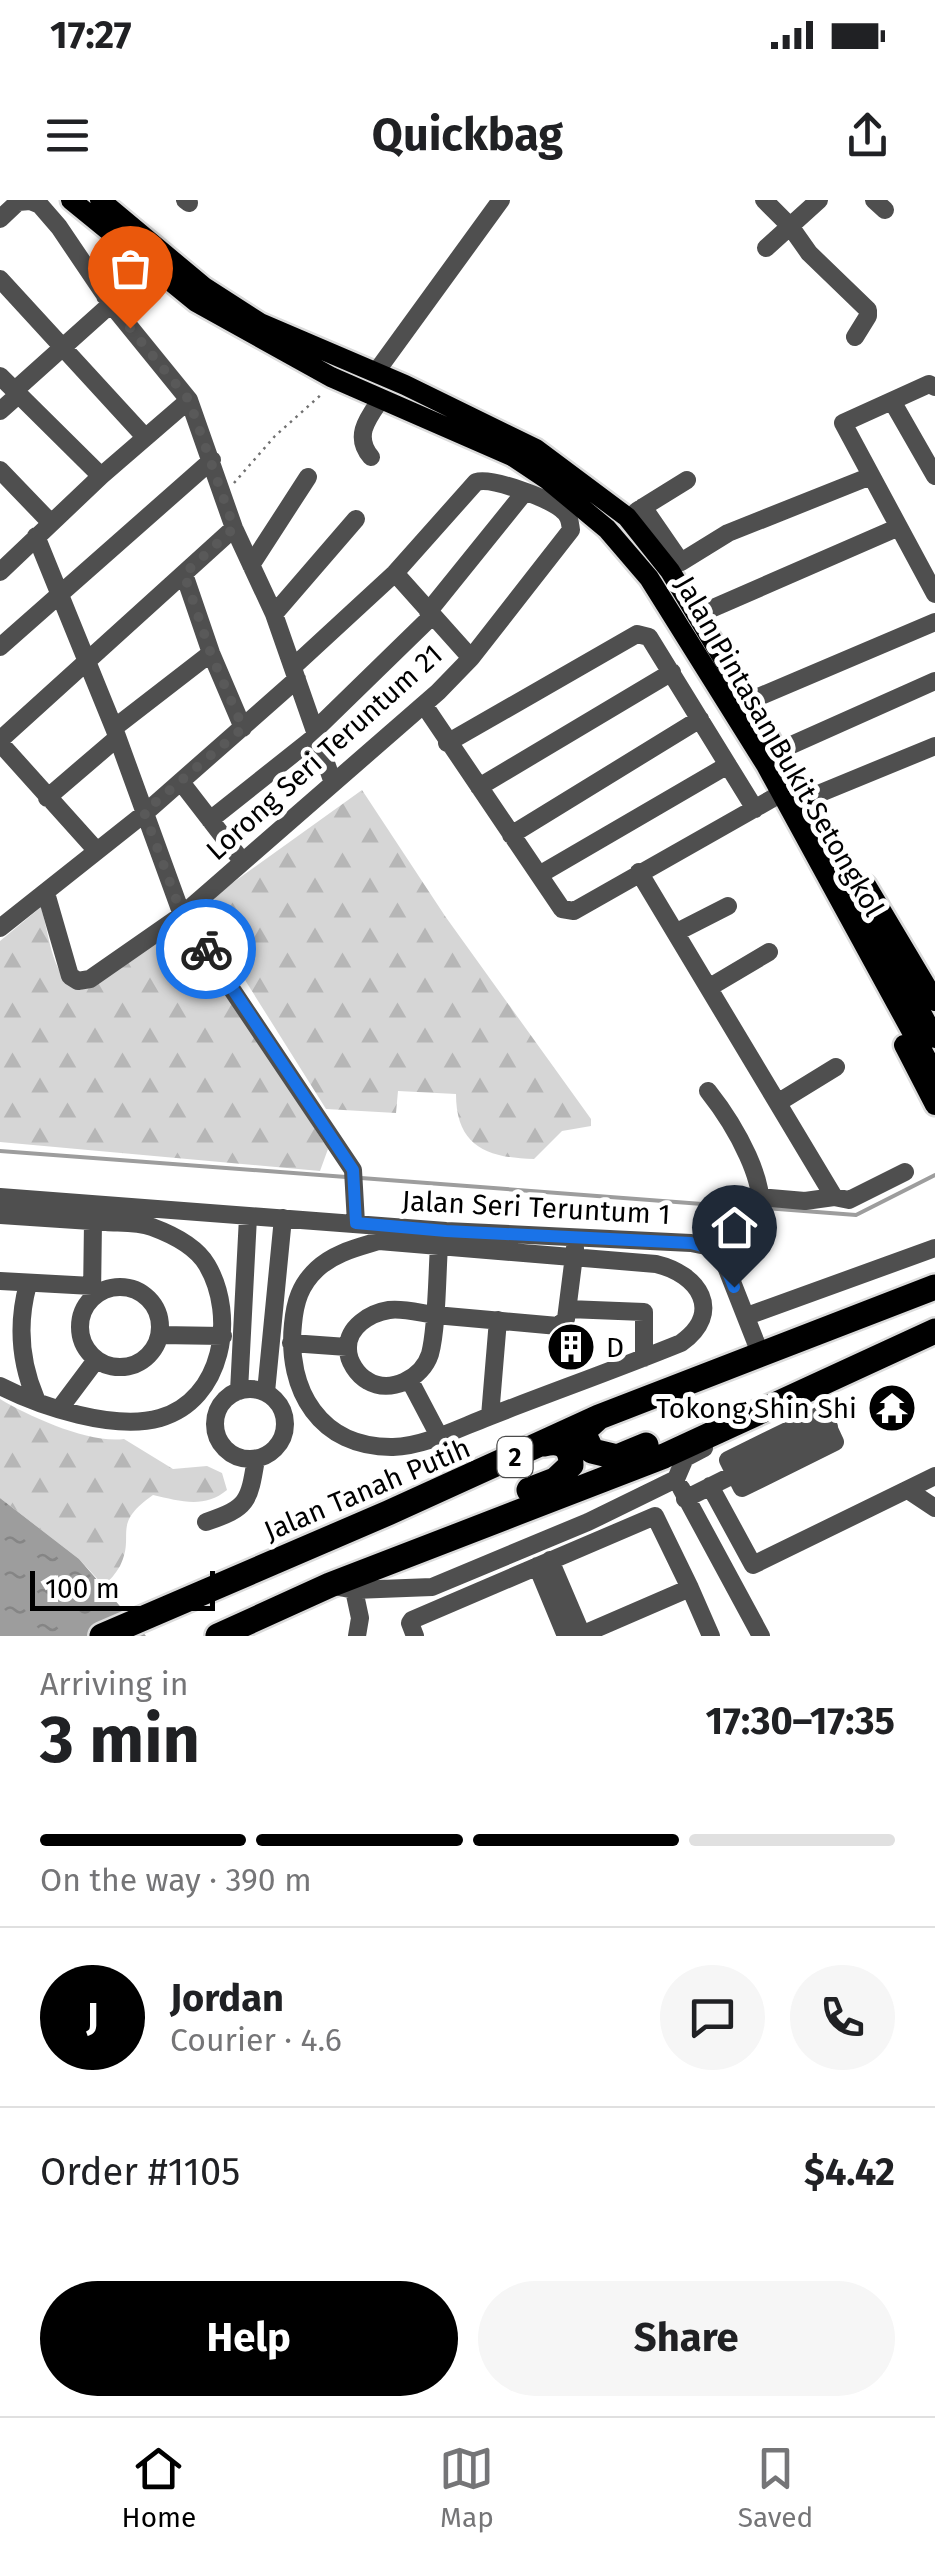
<!DOCTYPE html>
<meta charset="utf-8">
<style>
:root{--surface:#fff;--page:#f6f6f6;--text:#202124;--muted:#757577;--line:#e0e0e0;--accent:#000}
body{margin:0;font-family:"Fira Sans",sans-serif;background:var(--page);color:var(--text);height:100vh;display:flex;flex-direction:column;font-size:38px;white-space:nowrap}
*{box-sizing:border-box;margin:0}
p{font-size:32px;color:var(--muted)}
.icon{flex:none;width:55px;height:55px;fill:none;stroke:currentColor;stroke-width:2;stroke-linecap:round;stroke-linejoin:round}
.map{position:relative;height:1436px;overflow:hidden}
.side{display:flex;flex-direction:column;background:var(--surface);flex:1}
.side>*{flex:none}
.scale{position:absolute;left:30px;bottom:25px;width:185px;box-sizing:border-box;padding-left:10px;border:5px solid #000;border-top:0;font-size:28px;line-height:35px;white-space:nowrap;color:#000;-webkit-text-stroke:8px #fff;paint-order:stroke}
.pin{position:absolute;display:grid;place-items:center;width:85px;height:85px;color:#fff;margin:-102px -42px;border-radius:50% 50% 50% 0;rotate:-45deg;box-shadow:0 0 10px #0007}
.pin .icon{rotate:45deg}
.courier{position:absolute;display:grid;place-items:center;width:100px;height:100px;margin:-50px;border:8px solid #1a73e8;border-radius:50%;background:#fff;color:#222;box-shadow:0 2px 12px #0007}
.summary em{font-style:normal;font-weight:700}
.summary div{display:flex;flex-direction:column-reverse}
.summary{display:flex;align-items:center;justify-content:space-between;height:170px;padding:0 40px}
h1{font-size:65px;font-weight:700;line-height:75px}
.bar{display:grid;grid-template-columns:repeat(4,1fr);gap:15px 10px;align-content:center;height:120px;padding:0 40px}
.bar i{height:12px;border-radius:8px;background:var(--line)}
.bar .active{background:var(--accent)}
.bar p{grid-column:span 4}
.line{display:flex;align-items:center;gap:25px;padding:0 40px;border-top:2px solid var(--line)}
.line div{flex:1}
.round{display:grid;place-items:center;flex:none;width:105px;height:105px;border-radius:52px;background:var(--page)}
.cta{display:flex;gap:20px;margin-top:auto;padding:20px 40px}
.cta a{flex:1;height:115px;border-radius:60px;background:var(--accent);color:#fff;font-size:40px;font-weight:700;line-height:115px;text-align:center}
.cta a+a{background:var(--page);color:var(--text)}
.status{display:flex;justify-content:space-between;align-items:center;height:70px;padding:0 50px;background:var(--surface);direction:ltr}
.status svg{height:28px;fill:currentColor}
header{display:flex;justify-content:space-between;align-items:center;height:130px;padding:0 40px;background:var(--surface);font-size:45px;font-weight:700}
.menu{display:flex;justify-content:space-around;align-items:center;height:140px;border-top:2px solid var(--line);background:var(--surface);font-size:28px;color:var(--muted)}
.menu a{display:grid;justify-items:center;gap:5px}
.menu .active{color:var(--accent)}
.map>svg:first-child{display:block}
.forest{fill:url(#forest-firs)}
.water{fill:url(#water-ripples)}
.lines{fill:none;stroke-linecap:round;stroke-linejoin:round}
.stream{stroke:#9d9d9d;stroke-width:4}
.major-casing{stroke:#dbdbdb;stroke-width:25}
.highway-casing{stroke:#dbdbdb;stroke-width:30}
.path{stroke:#717171;stroke-width:2.5;stroke-dasharray:2.5 5;stroke-linecap:butt}
.minor{stroke:#4f4f4f;stroke-width:18}
.major{stroke:#000;stroke-width:20}
.highway{stroke:#000;stroke-width:25}
.done{stroke:#595959;stroke-width:10;stroke-dasharray:0 18}
.route{stroke:#1a73e8;stroke-width:12}
.labels{text-anchor:middle;stroke-width:10;stroke-linejoin:round;paint-order:stroke}
.shield{fill:#fff;stroke:#4c4c4c;stroke-width:2.5}
.shield-label{font-size:25px;font-weight:bold;fill:#000}
.street-label{font-size:28px;fill:#000;stroke:#fff}
.poi-label{font-size:28px;fill:#000;stroke:#fff;text-anchor:start}
</style>
<div class="status"><b>17:27</b><svg viewBox="0 0 49 12"><path d="M0 12V9h3v3zM5 12V6h3v6zM10 12V3h3v9zM15 12V0h3v12zM26 1h20v11H26zM47 4h2v5h-2z"/></svg></div>
<header><svg class="icon" aria-label="menu" viewBox="0 0 24 24"><path d="M4 6h16M4 12h16M4 18h16"/></svg>Quickbag<svg class="icon" aria-label="share" viewBox="0 0 24 24"><path d="M12 15V3M7 8l5-5 5 5M5 13v7h14v-7"/></svg></header>
<div class="map">
<svg width="935" height="1436" viewBox="0 0 935 1436">
<defs>
<pattern id="forest-firs" width="22" height="20" patternUnits="userSpaceOnUse" patternTransform="scale(2.5)"><rect width="22" height="20" fill="#d6d6d6"/><path d="M5 1l3.5 6h-7zM16 11l3.5 6h-7z" fill="#b6b6b6"/></pattern>
<pattern id="water-ripples" width="26" height="14" patternUnits="userSpaceOnUse" patternTransform="scale(2.5)"><rect width="26" height="14" fill="#9d9d9d"/><path d="M2 4q2-2 4 0t4 0M15 11q2-2 4 0t4 0" fill="none" stroke="#858585"/></pattern>
</defs>
<rect width="100%" height="100%" fill="#fff"/>
<path class="forest" d="M362,590l83,126 146,203v7l-29,5 -28,28c-47,-1 -78,-13 -78,-65l-58,-3 -2,22 -70,-4 -120,-191 11,-24z
M41,707c8,25 11,76 40,83l92,-67 10,4 145,222 -8,22 -320,-29v-201z
M0,1199c30,18 90,45 124,40l49,30 34,-3 15,7 5,17c-23,19 -47,11 -74,5 -43,30 -17,39 -33,71 -4,7 -10,14 -16,20l-25,-27 -79,-61z"/>
<path class="water" d="M0,1298l79,61 67,77h-146z"/>
<g class="lines">
<path class="stream" d="M0,951l346,26
M361,978l394,30
M765,1008l91,7 79,-40"/>
<g class="major-casing">
<path id="major" d="M71,0l125,102 135,75 181,79 36,24 59,49 42,49 117,187 169,309
M100,0l104,87 56,36 145,62 131,64 91,68 43,54 79,130 186,337
M866,685l69,116
M904,845l31,60"/>
</g>
<g class="highway-casing">
<path id="highway" d="M599,1217l-12,11 -3,6 8,17 25,6 29,-12
M529,1290l26,-10 16,-15c0,-18 -9,-25 -27,-21
M102,1436l286,-123 211,-96 336,-130
M218,1436l112,-51 334,-129 271,-125"/>
</g>
<path class="path" d="M234,283l41,-47 48,-43"/>
<path class="minor" d="M185,0l4,3
M764,0l26,26 19,27 59,57v6l-13,21
M874,0l11,10
M0,19l18,-17 12,-1 10,4 19,22 52,77 78,96 45,128 40,86 59,169
M766,48l53,-48
M0,79l145,158
M105,96l31,-43
M376,172l125,-172
M0,176l101,100
M935,187l-6,-3 -86,39 92,171
M14,191l97,-87
M892,201l43,75
M0,211l18,-16
M371,257c-18,-21 -3,-39 10,-58
M0,270l51,53
M643,307l38,55 47,-29 143,-57
M637,311l50,-31
M36,336l78,192 68,187 171,255 3,53
M251,365l57,-88
M0,372l101,-96 88,-76
M395,373l76,85
M184,374l27,79 32,75
M428,412l96,-119
M274,414l82,-95
M697,415l202,-88
M0,447l212,-187
M749,501l186,-79
M424,505l138,204 12,2 201,-114
M114,528l97,-75
M315,530l117,-114
M0,540l234,-212
M0,543l97,108
M447,543l190,-109 12,3 106,172
M778,551l157,-70
M181,582l61,79
M479,587l193,-115
M47,598l70,-60
M806,599l129,-53
M210,620l107,-85
M511,635l189,-116
M639,672l195,325
M539,675l189,-110
M46,693l24,83 8,5 12,-2 92,-64 256,-223 33,-34 100,-128c-1,-8 -2,-16 -10,-21 -14,-11 -69,-32 -85,-27l-81,91 -102,94
M0,728l145,-115 152,-134
M677,732l51,-26
M710,787l59,-35
M708,891c23,29 67,98 48,135 -7,14 -21,24 -33,33
M779,902l57,-35
M0,997l446,34 245,12 20,4 12,12 37,94
M760,997l45,4 29,-4 15,3 56,-28
M0,1015c35,2 71,5 106,7 15,1 32,0 46,5 19,7 44,19 55,38 30,51 16,135 -47,153 -45,13 -119,-11 -160,-32
M379,1041l277,23c43,10 68,48 25,79 -64,26 -129,49 -193,74 -29,11 -63,29 -95,30 -73,1 -107,-57 -100,-123 2,-22 7,-39 24,-55 17,-16 39,-21 62,-28z
M439,1046c-2,29 -2,82 -9,108 -8,25 -40,40 -62,27 -11,-6 -20,-20 -20,-32 -1,-22 22,-36 41,-39 14,-2 31,3 46,5 41,4 82,7 123,11l8,-7 9,-71
M0,1081l92,5
M28,1084c-11,40 -8,78 8,115
M80 1127a40 40 0 1 1 80 0a40 40 0 1 1-80 0Z
M92,1097l1,-76
M568,1109l76,3v46
M747,1116l188,-68
M160,1135l63,1
M291,1143l56,4
M409,1179l30,57
M215 1224a35 35 0 1 1 70 0a35 35 0 1 1-70 0Z
M239,1191l9,-174
M266,1192l17,-174
M60,1208l36,-48
M490,1216l8,-96
M710,1286l43,79 182,-89
M681,1288l80,148
M908,1290l27,18
M685,1299l50,-25 -7,-14 94,-46 13,28 -93,46 -7,-14 94,-47
M206,1322c42,-14 43,-20 50,-63
M550,1360l32,75
M537,1366l29,70
M330,1385l24,5 78,-3 156,-65 88,-43 9,-21 19,-10
M690,1388l21,48
M354,1390l6,28 -3,18
M415,1436l-5,-13 2,-3 243,-104 35,72 -111,48"/>
<use href="#major" class="major"/>
<use href="#highway" class="highway"/>
</g>
<g class="lines">
<path class="done" d="M130,128l59,72 45,128 -50,46 27,80 32,74 -99,84 38,103 24,34"/>
<path class="route" d="M206,749l147,221 3,53 90,8 245,12c28,6 33,19 43,44"/>
</g>
<defs>
<g id="building-disc" transform="scale(2.5)"><circle r="9.5" fill="#000" stroke="#fff"/><path d="M-4-6H4V6H1V3H-1V6H-4ZM-2.5-4.3h1.7v1.8h-1.7ZM.8-4.3h1.7v1.8H.8ZM-2.5-1h1.7V.8h-1.7ZM.8-1h1.7V.8H.8Z" fill="#fff"/></g>
<g id="temple-disc" transform="scale(2.5)"><circle r="9.5" fill="#000" stroke="#fff"/><path d="M0-6L5-2H3V0L6.5 2.5H4V6H1.5V3h-3V6H-4V2.5H-6.5L-3 0V-2H-5Z" fill="#fff"/></g>
</defs>
<g fill-rule="evenodd">
<use href="#building-disc" x="571" y="1147"/>
<use href="#temple-disc" x="892" y="1208"/>
</g>
<g class="labels">
<rect class="shield" x="497.5" y="1237" width="35" height="40" rx="8"/>
<g class="shield-label">
<text x="515" y="1266">2</text>
</g>
<g class="street-label">
<text transform="translate(780 546) rotate(60)" y="10">Jalan Pintasan Bukit Setongkol</text>
<text transform="translate(324 552) rotate(-42)" y="10">Lorong Seri Teruntum 21</text>
<text transform="translate(536 1007) rotate(3)" y="10">Jalan Seri Teruntum 1</text>
<text transform="translate(367 1289) rotate(-23)" y="10">Jalan Tanah Putih</text>
</g>
<g class="poi-label">
<text x="606" y="1157">D</text>
<text x="857" y="1218" text-anchor="end">Tokong Shin Shi</text>
</g>
</g>
</svg>
<div class="scale">100 m</div>
<div class="pin" style="left:130px;top:128px;background:#ea580c"><svg class="icon" aria-label="bag" viewBox="0 0 24 24"><path d="M5 8h14l-1 12H6zM9 8a3 3 0 0 1 6 0"/></svg></div>
<div class="pin" style="left:734px;top:1087px;background:#1f2937"><svg class="icon" aria-label="home" viewBox="0 0 24 24"><path d="M3 11l9-7 9 7M6 9v11h12V9"/></svg></div>
<div class="courier" style="left:206px;top:749px"><svg class="icon" aria-label="bike" viewBox="0 0 24 24"><circle cx="6" cy="16" r="4"/><circle cx="18" cy="16" r="4"/><path d="M6 16l4-8h5l3 8M10 8l3 8H6M13 5h3"/></svg></div>
</div>
<section class="side">
<div class="summary"><div><h1>3 min</h1><p>Arriving in</p></div><em>17:30–17:35</em></div>
<div class="bar"><i class="active"></i><i class="active"></i><i class="active"></i><i></i><p>On the way · 390 m</p></div>
<div class="line" style="height:180px"><b class="round" style="background:var(--accent);color:#fff">J</b><div><b>Jordan</b><p>Courier · 4.6</p></div><a class="round"><svg class="icon" aria-label="chat" viewBox="0 0 24 24"><path d="M4 5h16v11H9l-5 4z"/></svg></a><a class="round"><svg class="icon" aria-label="phone" viewBox="0 0 24 24"><path d="M5 4h4l2 5-3 2q2 4 5 5l2-3 5 2v4C11 20 4 13 5 4z"/></svg></a></div>
<div class="line" style="height:130px"><div>Order #1105</div><b>$4.42</b></div>
<div class="cta"><a>Help</a><a>Share</a></div>
</section>
<nav class="menu">
<a class="active"><svg class="icon" aria-label="home" viewBox="0 0 24 24"><path d="M3 11l9-7 9 7M6 9v11h12V9"/></svg>Home</a>
<a><svg class="icon" aria-label="map" viewBox="0 0 24 24"><path d="M3 6l6-2 6 2 6-2v14l-6 2-6-2-6 2zM9 4v14M15 6v14"/></svg>Map</a>
<a><svg class="icon" aria-label="saved" viewBox="0 0 24 24"><path d="M7 4h10v16l-5-4-5 4z"/></svg>Saved</a>
</nav>
